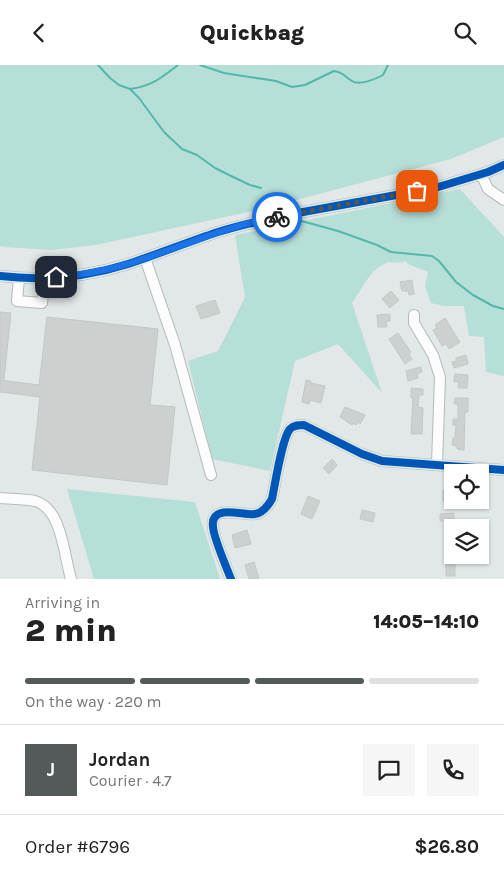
<!DOCTYPE html>
<meta charset="utf-8">
<style>
:root{--surface:#fff;--page:#f6f6f6;--text:#222;--muted:#767676;--line:#e0e0e0;--accent:#545a59}
body{margin:0;font-family:Karla,sans-serif;background:var(--page);color:var(--text);height:100vh;display:flex;flex-direction:column;font-size:19px;white-space:nowrap}
*{box-sizing:border-box;margin:0}
p{font-size:16px;color:var(--muted)}
.icon{flex:none;width:28px;height:28px;fill:none;stroke:currentColor;stroke-width:2;stroke-linecap:round;stroke-linejoin:round}
.map{position:relative;height:514px;overflow:hidden}
.drawer{display:flex;flex-direction:column;background:var(--surface);flex:1}
.drawer>*{flex:none}
.buttons{position:absolute;left:444px;top:399px;display:grid;gap:10px}
.buttons a{display:grid;place-items:center;width:45px;height:45px;border-radius:0px;background:var(--surface);box-shadow:0 1px 4px #0004;font-size:25px}
.pin{position:absolute;display:grid;place-items:center;width:42px;height:42px;color:#fff;margin:-21px;border-radius:10px;box-shadow:0 2px 8px #0006}
.courier{position:absolute;display:grid;place-items:center;width:50px;height:50px;margin:-25px;border:4px solid #1a73e8;border-radius:50%;background:#fff;color:#222;box-shadow:0 1px 6px #0007}
.head em{font-style:normal;font-weight:800}
.head div{display:flex;flex-direction:column-reverse}
.head{display:flex;align-items:center;justify-content:space-between;height:85px;padding:0 25px}
h1{font-size:32px;font-weight:800;line-height:38px}
.bar{display:grid;grid-template-columns:repeat(4,1fr);gap:8px 5px;align-content:center;height:60px;padding:0 25px}
.bar i{height:6px;border-radius:4px;background:var(--line)}
.bar .selected{background:var(--accent)}
.bar p{grid-column:span 4}
.line{display:flex;align-items:center;gap:12px;padding:0 25px;border-top:1px solid var(--line)}
.line div{flex:1}
.round{display:grid;place-items:center;flex:none;width:52px;height:52px;border-radius:0px;background:var(--page)}
header{display:flex;justify-content:space-between;align-items:center;height:65px;padding:0 25px;background:var(--surface);font-size:22px;font-weight:800}
.map>svg:first-child{display:block}
.green{fill:#b6dfd8}
.lines{fill:none;stroke-linecap:round;stroke-linejoin:round}
.stream{stroke:#53b8ab;stroke-width:2}
.building{fill:#ccd1d0;stroke:#c3c8c7}
.minor-casing{stroke:#b5bab9;stroke-width:12}
.minor{stroke:#fbfcfb;stroke-width:10}
.cycleway-casing{stroke:#deece9;stroke-width:11}
.cycleway{stroke:#0057b8;stroke-width:8}
.done{stroke:#545a59;stroke-width:5;stroke-dasharray:0 9}
.route{stroke:#1a73e8;stroke-width:6}
</style>
<header><svg class="icon" aria-label="back" viewBox="0 0 24 24"><path d="M15 5l-7 7 7 7"/></svg>Quickbag<svg class="icon" aria-label="search" viewBox="0 0 24 24"><circle cx="10" cy="10" r="6"/><path d="M15 15l6 6"/></svg></header>
<div class="map">
<svg width="504" height="514" viewBox="0 0 504 514">
<rect width="100%" height="100%" fill="#e2e8e7"/>
<path class="green" d="M0,0h504v72l-53,22 -185,49 -170,37 -45,5 -46,-3 -5,-1z
M460,124l44,48v139l-18,-4 -2,-35 -15,-1 -5,-30h-20l-13,-3 -6,-17 3,-14 -20,-8 -2,-3c-7,4 -14,-1 -22,3 -14,6 -23,27 -32,39l30,90 -44,-49 -43,17 -25,110 -58,-12 -24,-98 30,-10 27,-54 -10,-62z
M67,424l128,13 25,77h-126z"/>
<g class="lines">
<path class="stream" d="M98,0l12,13 9,7 11,4 9,9 25,34 18,17 15,6 18,13 14,7 21,10 11,3
M200,0l24,8 52,8 16,6 13,-2 29,-14c9,1 11,6 18,10 7,5 24,-2 31,-6l5,-10
M130,24c22,-3 31,-11 48,-24
M298,155l40,11 39,14 14,7 41,4 7,5 17,21 17,13 20,11 11,3"/>
</g>
<path class="building" d="M412,215l2,14 -5,1 -1,-4h-6l-2,-9z
M391,226l8,9 -9,8 -8,-9z
M215,235l5,13 -19,6 -5,-13z
M0,247l11,1 -7,66h-4z
M390,249v7h-4l1,6h-9l-1,-12z
M47,252l111,12 -8,76 25,2 -8,78 -135,-15 8,-73 -40,-5v-12l39,5z
M445,253l15,24 -11,7 -3,-5 -4,2 -9,-16 4,-2 -2,-3z
M398,268l13,19 -2,2 3,5 -7,5 -16,-25z
M466,290l2,9 -14,4 -2,-6 4,-1v-3z
M421,302l1,5 -5,2 1,4 -10,3 -2,-10z
M455,309l13,1 -1,13h-9l1,-6h-5z
M306,315l5,1v2l14,3 -4,17 -11,-3 -1,4 -7,-2z
M411,323l12,1v6h-4l-1,12 5,1 -1,26h-11l2,-36h-2z
M455,333h13v14h-3l-1,38 -7,-1v-3l-5,-1 1,-7h2l1,-13h-3v-6h5v-15h-4z
M345,342l20,8 -5,9 -2,-2 -2,3 -3,-2 -1,2 -12,-8z
M332,394l5,6 -8,9 -6,-6z
M443,425h9v9h-2v3l-7,-1z
M308,431l12,5 -8,18 -11,-5z
M362,445l13,3 -2,9 -13,-3z
M454,448v8h-14v-7z
M247,465l4,14 -16,4 -3,-13z
M254,497l5,16 -10,1 -4,-14z
M446,498h9v13h-9z"/>
<g class="lines">
<g class="minor-casing">
<path id="minor" d="M481,109l7,15 16,11
M145,193l30,87 36,130
M0,211c43,5 87,1 128,-12 30,-10 60,-22 90,-32 17,-5 34,-9 52,-14l165,-30 53,-16 16,-7
M19,213l-2,23 25,2 3,-25
M414,250v8l19,32 7,22 -3,87
M0,433c11,1 24,1 35,3 27,7 29,55 36,78
M231,514c-5,-13 -17,-40 -18,-52 -3,-24 29,-11 42,-13 8,-1 13,-8 17,-15 3,-14 10,-61 18,-70 4,-4 9,-4 14,-4l58,29 20,7 122,9"/>
</g>
<use href="#minor" class="minor"/>
<g class="cycleway-casing">
<path id="cycleway" d="M0,211c43,5 87,1 128,-12 30,-10 60,-22 90,-32 17,-5 34,-9 52,-14l165,-30 53,-16 16,-7
M231,514c-5,-13 -17,-40 -18,-52 -3,-24 29,-11 42,-13 8,-1 13,-8 17,-15 3,-14 10,-61 18,-70 4,-4 9,-4 14,-4l58,29 20,7 122,9"/>
</g>
<use href="#cycleway" class="cycleway"/>
</g>
<g class="lines">
<path class="done" d="M277,152l140,-26"/>
<path class="route" d="M56,212c24,-2 48,-6 72,-13 50,-16 98,-38 149,-47"/>
</g>
</svg>
<div class="buttons">
<a><svg class="icon" aria-label="locate" viewBox="0 0 24 24"><circle cx="12" cy="12" r="6"/><path d="M12 2v4M12 18v4M2 12h4M18 12h4"/></svg></a>
<a><svg class="icon" aria-label="layers" viewBox="0 0 24 24"><path d="M12 4l9 5-9 5-9-5zM3 14l9 5 9-5"/></svg></a>
</div>
<div class="pin" style="left:417px;top:126px;background:#ea580c"><svg class="icon" aria-label="bag" viewBox="0 0 24 24"><path d="M5 8h14l-1 12H6zM9 8a3 3 0 0 1 6 0"/></svg></div>
<div class="pin" style="left:56px;top:212px;background:#1f2937"><svg class="icon" aria-label="home" viewBox="0 0 24 24"><path d="M3 11l9-7 9 7M6 9v11h12V9"/></svg></div>
<div class="courier" style="left:277px;top:152px"><svg class="icon" aria-label="bike" viewBox="0 0 24 24"><circle cx="6" cy="16" r="4"/><circle cx="18" cy="16" r="4"/><path d="M6 16l4-8h5l3 8M10 8l3 8H6M13 5h3"/></svg></div>
</div>
<section class="drawer">
<div class="head"><div><h1>2 min</h1><p>Arriving in</p></div><em>14:05–14:10</em></div>
<div class="bar"><i class="selected"></i><i class="selected"></i><i class="selected"></i><i></i><p>On the way · 220 m</p></div>
<div class="line" style="height:90px"><b class="round" style="background:var(--accent);color:#fff">J</b><div><b>Jordan</b><p>Courier · 4.7</p></div><a class="round"><svg class="icon" aria-label="chat" viewBox="0 0 24 24"><path d="M4 5h16v11H9l-5 4z"/></svg></a><a class="round"><svg class="icon" aria-label="phone" viewBox="0 0 24 24"><path d="M5 4h4l2 5-3 2q2 4 5 5l2-3 5 2v4C11 20 4 13 5 4z"/></svg></a></div>
<div class="line" style="height:65px"><div>Order #6796</div><b>$26.80</b></div>
</section>
